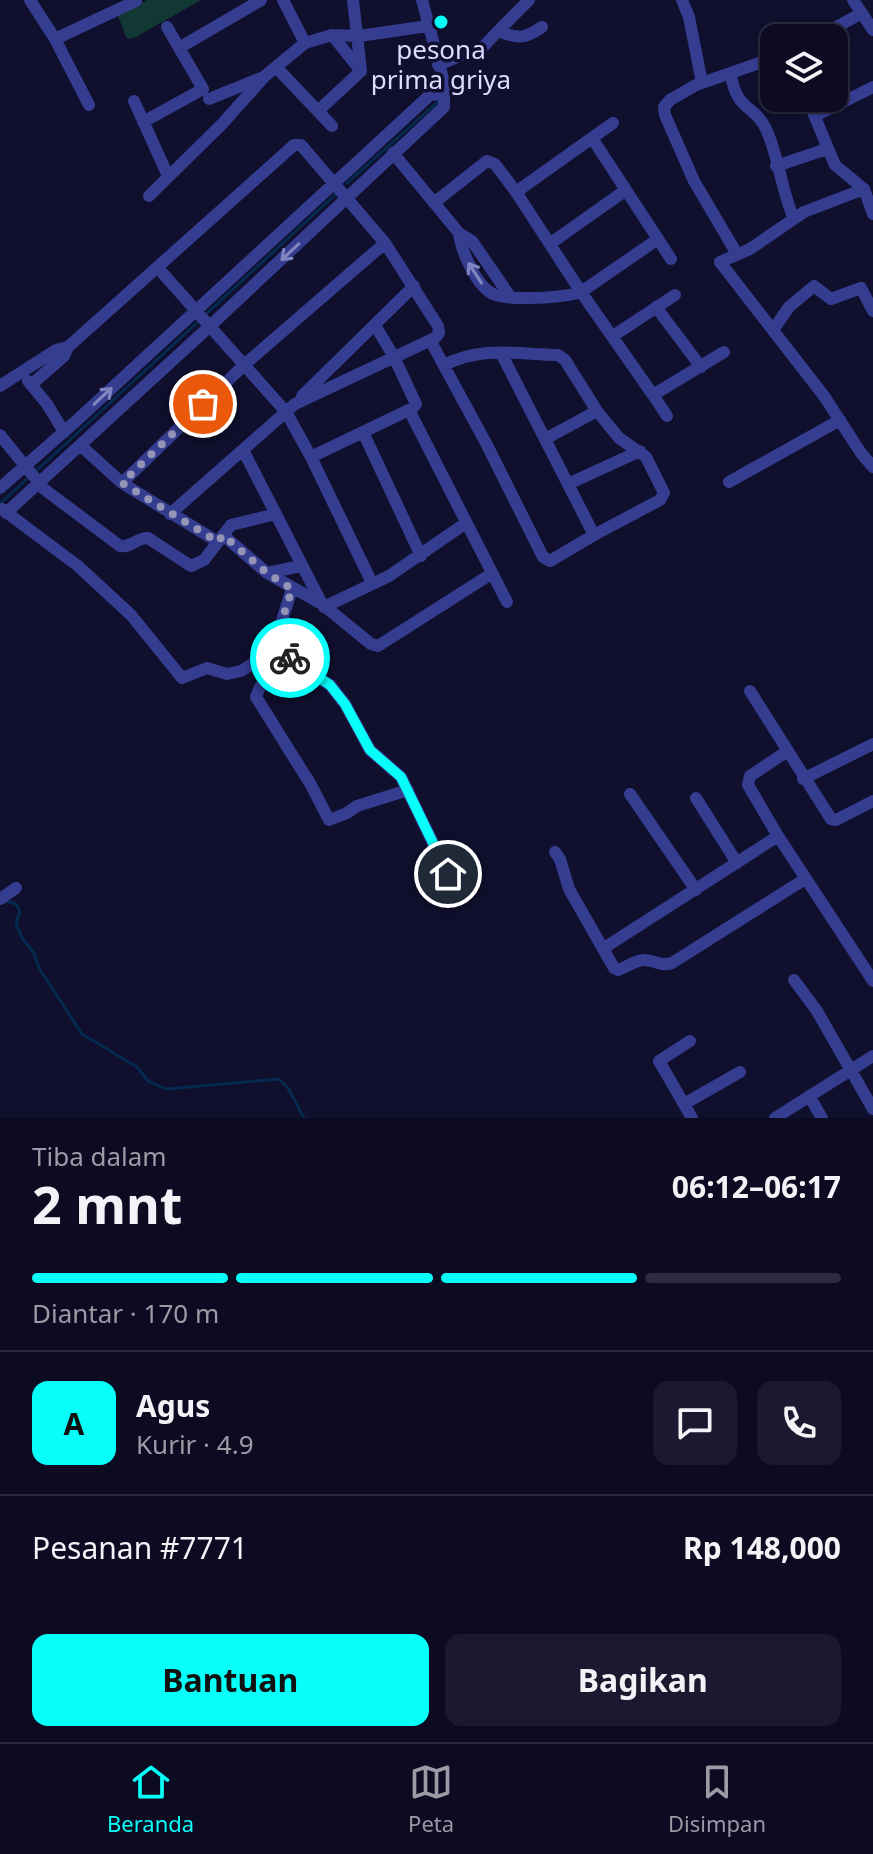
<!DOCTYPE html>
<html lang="id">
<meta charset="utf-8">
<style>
:root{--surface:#0c0b22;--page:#1a192f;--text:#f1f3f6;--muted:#9a9ba5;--line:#2c2b40;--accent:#07fffa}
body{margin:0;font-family:"Noto Sans",sans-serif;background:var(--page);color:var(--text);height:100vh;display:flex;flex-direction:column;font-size:30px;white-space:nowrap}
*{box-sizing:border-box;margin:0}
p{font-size:26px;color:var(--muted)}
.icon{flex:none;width:44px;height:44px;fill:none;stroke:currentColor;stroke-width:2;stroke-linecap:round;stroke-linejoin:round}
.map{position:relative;height:1118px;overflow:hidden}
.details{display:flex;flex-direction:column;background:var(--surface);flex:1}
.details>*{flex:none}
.buttons{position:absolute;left:760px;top:24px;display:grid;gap:16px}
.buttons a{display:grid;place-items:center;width:88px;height:88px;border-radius:16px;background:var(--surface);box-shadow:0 2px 6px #0004,0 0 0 2px var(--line);font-size:40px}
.pin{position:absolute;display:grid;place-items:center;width:68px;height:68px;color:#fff;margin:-34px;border:4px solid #fff;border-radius:50%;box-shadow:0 2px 8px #0007}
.courier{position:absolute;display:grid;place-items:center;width:80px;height:80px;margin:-40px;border:6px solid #07fffa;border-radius:50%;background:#fff;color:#222;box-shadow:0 2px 10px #0007}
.overview em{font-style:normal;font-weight:700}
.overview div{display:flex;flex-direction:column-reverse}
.overview{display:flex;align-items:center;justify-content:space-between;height:136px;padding:0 32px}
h1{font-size:52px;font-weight:700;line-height:60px}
.bar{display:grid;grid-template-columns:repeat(4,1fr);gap:12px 8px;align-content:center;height:96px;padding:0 32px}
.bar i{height:10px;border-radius:6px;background:var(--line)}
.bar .active{background:var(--accent)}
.bar p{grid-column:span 4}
.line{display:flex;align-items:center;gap:20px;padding:0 32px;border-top:2px solid var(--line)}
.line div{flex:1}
.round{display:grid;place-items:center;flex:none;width:84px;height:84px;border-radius:16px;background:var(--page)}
.cta{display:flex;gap:16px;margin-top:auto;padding:16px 32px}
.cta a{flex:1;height:92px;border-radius:16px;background:var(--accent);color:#111;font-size:32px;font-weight:700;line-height:92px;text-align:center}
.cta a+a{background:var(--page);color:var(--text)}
.dock{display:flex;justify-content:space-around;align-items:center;height:112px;border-top:2px solid var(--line);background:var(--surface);font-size:22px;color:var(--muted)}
.dock a{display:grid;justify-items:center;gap:4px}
.dock .active{color:var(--accent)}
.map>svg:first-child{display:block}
.green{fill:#113832}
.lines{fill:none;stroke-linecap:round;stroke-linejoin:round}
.stream{stroke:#052a50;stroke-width:3}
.minor{stroke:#353d91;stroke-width:12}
.oneway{stroke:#8085c2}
.done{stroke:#9494b6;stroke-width:8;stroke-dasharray:0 14.4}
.route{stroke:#07fffa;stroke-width:10}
.poi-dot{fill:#07fffa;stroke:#100f2e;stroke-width:3}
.labels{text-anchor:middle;stroke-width:7;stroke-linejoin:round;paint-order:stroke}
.poi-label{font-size:26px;fill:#dbdcff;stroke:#100f2e}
</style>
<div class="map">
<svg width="873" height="1118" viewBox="0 0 873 1118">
<rect width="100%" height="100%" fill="#100f2e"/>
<path class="green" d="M147,0h54l-65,37 -9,2 -9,-23z"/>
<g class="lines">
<path class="stream" d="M454,86l12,-5
M347,183l93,-83
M206,314l132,-122
M35,472l165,-152
M0,504l29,-27
M7,901l9,3 4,8 -4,11 6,15 12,15 5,15 43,66 55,33 11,14 18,8 113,-10 9,9 16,30"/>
<path class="minor" d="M30,0l25,39 81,-38
M283,0l22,43
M353,0l8,71
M682,0l7,17 13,66
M853,0l20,30
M501,28l28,-28
M816,38l46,-25
M55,39l34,66
M179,48l82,-48
M438,65l46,-19 14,-15c19,8 27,8 44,-4
M276,67l56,59
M731,75c6,37 23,29 34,52 13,25 16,63 29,92
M807,98l28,67 29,24 9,25
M209,99l52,-21
M134,101l34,75
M318,111l43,-40 -29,-36
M815,116l58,-29
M143,122l60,-33 -36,-62
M613,123l-97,69 65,100 77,-53
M592,138l79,121
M393,153l66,80 13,8 37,54
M776,166l51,-17
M864,189l-60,23 -54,37 -30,13 104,134 37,57 12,14
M149,196l74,-73 42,-47 40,-33 27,-8 27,1 69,-10
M435,202l52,-41 8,3 21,28
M459,233c2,17 17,53 34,61 14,7 72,4 88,-2l72,103 71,-43
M551,243l75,-53
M737,254l-43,-73 -29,-66 -1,-8 6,-7 26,-15 78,-27
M158,268l128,144 25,45 61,126
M656,307l45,60
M773,330l16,-23 25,-21 17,13 30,-11 12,23
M613,336l62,-41
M430,340l57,105 56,112 7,4 44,-26 -93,-182
M444,365c39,-19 71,-11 114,-10l7,5 32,51 22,27 27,19 18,36 -4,7 -66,35
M28,381l19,23 17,28
M31,385l33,-29 4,-9 226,-202h7l84,98 53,83 1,7 -4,5 -140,66 -125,110
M0,386l56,-36 12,-3
M653,395l14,21
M302,396l112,-110
M409,410l98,192
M363,432l58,124
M0,435l44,54 76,57c11,2 18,-9 28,-8l43,28 13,-6 27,-35 45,-11
M545,439l52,-28
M80,445l42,38 96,59
M243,450l79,154 49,40 7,2 113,-72
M311,457l102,-49 3,-4 -22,-47 -19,-32
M729,482l111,-62
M122,483l122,-118 141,-122
M568,484l72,-33
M0,488l75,-66 355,-327 14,-1
M2,509l76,57 53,49 51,63 25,-10 20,6 14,-3 39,-24
M6,513l204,-187 234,-219v-25l-22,-82
M223,535l44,38 55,31
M267,573l34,-7
M292,589l-15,47 3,11 12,14 38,24 15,19 25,46 31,27 47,97
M324,607l65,-31 77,-53
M292,661l-32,26 -4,10 55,88 18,35 18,-7 10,-7 51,-16
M750,691l81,128 5,1 37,-19
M786,752l-36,24 -2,9 30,51 95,145
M803,779l70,-35
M630,794l66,96
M696,798l41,65
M555,852l5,7 9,30 45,79 4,2c9,-3 17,-10 26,-10 11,0 17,7 28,3l133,-84
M0,899l16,-11
M604,948l174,-112
M794,980l23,31 56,98
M690,1041l-31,20 33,57
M809,1096l13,22
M684,1104l56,-32
M775,1118l98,-62"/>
</g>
<defs><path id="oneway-shaft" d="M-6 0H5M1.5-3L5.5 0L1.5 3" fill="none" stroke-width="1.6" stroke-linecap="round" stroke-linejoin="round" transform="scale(2)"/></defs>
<g class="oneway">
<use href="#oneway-shaft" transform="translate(290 252) rotate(137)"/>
<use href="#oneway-shaft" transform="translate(475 273) rotate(-123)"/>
<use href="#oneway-shaft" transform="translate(103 396) rotate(-43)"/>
</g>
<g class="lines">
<path class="done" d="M203,404l-81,79 96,59 5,-7 44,38 25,16 -15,47 3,11 10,11"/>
<path class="route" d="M290,658l40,27 15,19 25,46 31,27 47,97"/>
</g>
<circle class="poi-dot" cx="441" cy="22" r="8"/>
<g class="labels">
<g class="poi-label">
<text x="441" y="59">pesona<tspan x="441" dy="30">prima griya</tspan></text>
</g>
</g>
</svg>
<div class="buttons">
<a><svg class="icon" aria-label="layers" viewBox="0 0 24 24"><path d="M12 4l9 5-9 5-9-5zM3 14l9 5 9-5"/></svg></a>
</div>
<div class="pin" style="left:203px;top:404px;background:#ea580c"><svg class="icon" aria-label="bag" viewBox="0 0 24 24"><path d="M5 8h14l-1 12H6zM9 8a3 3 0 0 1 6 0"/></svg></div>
<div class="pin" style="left:448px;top:874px;background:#1f2937"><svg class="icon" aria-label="home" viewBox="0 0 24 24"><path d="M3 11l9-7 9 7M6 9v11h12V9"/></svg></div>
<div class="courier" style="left:290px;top:658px"><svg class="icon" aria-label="bike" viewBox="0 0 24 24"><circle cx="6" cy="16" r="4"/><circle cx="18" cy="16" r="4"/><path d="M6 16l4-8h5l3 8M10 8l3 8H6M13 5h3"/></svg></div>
</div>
<section class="details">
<div class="overview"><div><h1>2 mnt</h1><p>Tiba dalam</p></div><em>06:12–06:17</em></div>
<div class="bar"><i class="active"></i><i class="active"></i><i class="active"></i><i></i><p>Diantar · 170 m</p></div>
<div class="line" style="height:144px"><b class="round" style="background:var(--accent);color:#111">A</b><div><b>Agus</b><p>Kurir · 4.9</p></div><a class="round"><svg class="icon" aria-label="chat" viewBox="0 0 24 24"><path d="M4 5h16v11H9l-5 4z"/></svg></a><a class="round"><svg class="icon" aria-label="phone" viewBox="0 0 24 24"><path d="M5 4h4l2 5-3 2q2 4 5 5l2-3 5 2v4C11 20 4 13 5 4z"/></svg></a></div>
<div class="line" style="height:104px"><div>Pesanan #7771</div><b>Rp 148,000</b></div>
<div class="cta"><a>Bantuan</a><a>Bagikan</a></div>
</section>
<nav class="dock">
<a class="active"><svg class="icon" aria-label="home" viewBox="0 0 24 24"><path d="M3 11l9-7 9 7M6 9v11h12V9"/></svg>Beranda</a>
<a><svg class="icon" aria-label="map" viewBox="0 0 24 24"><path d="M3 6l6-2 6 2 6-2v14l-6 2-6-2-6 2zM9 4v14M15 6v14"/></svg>Peta</a>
<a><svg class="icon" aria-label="saved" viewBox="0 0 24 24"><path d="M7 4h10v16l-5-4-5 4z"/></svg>Disimpan</a>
</nav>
